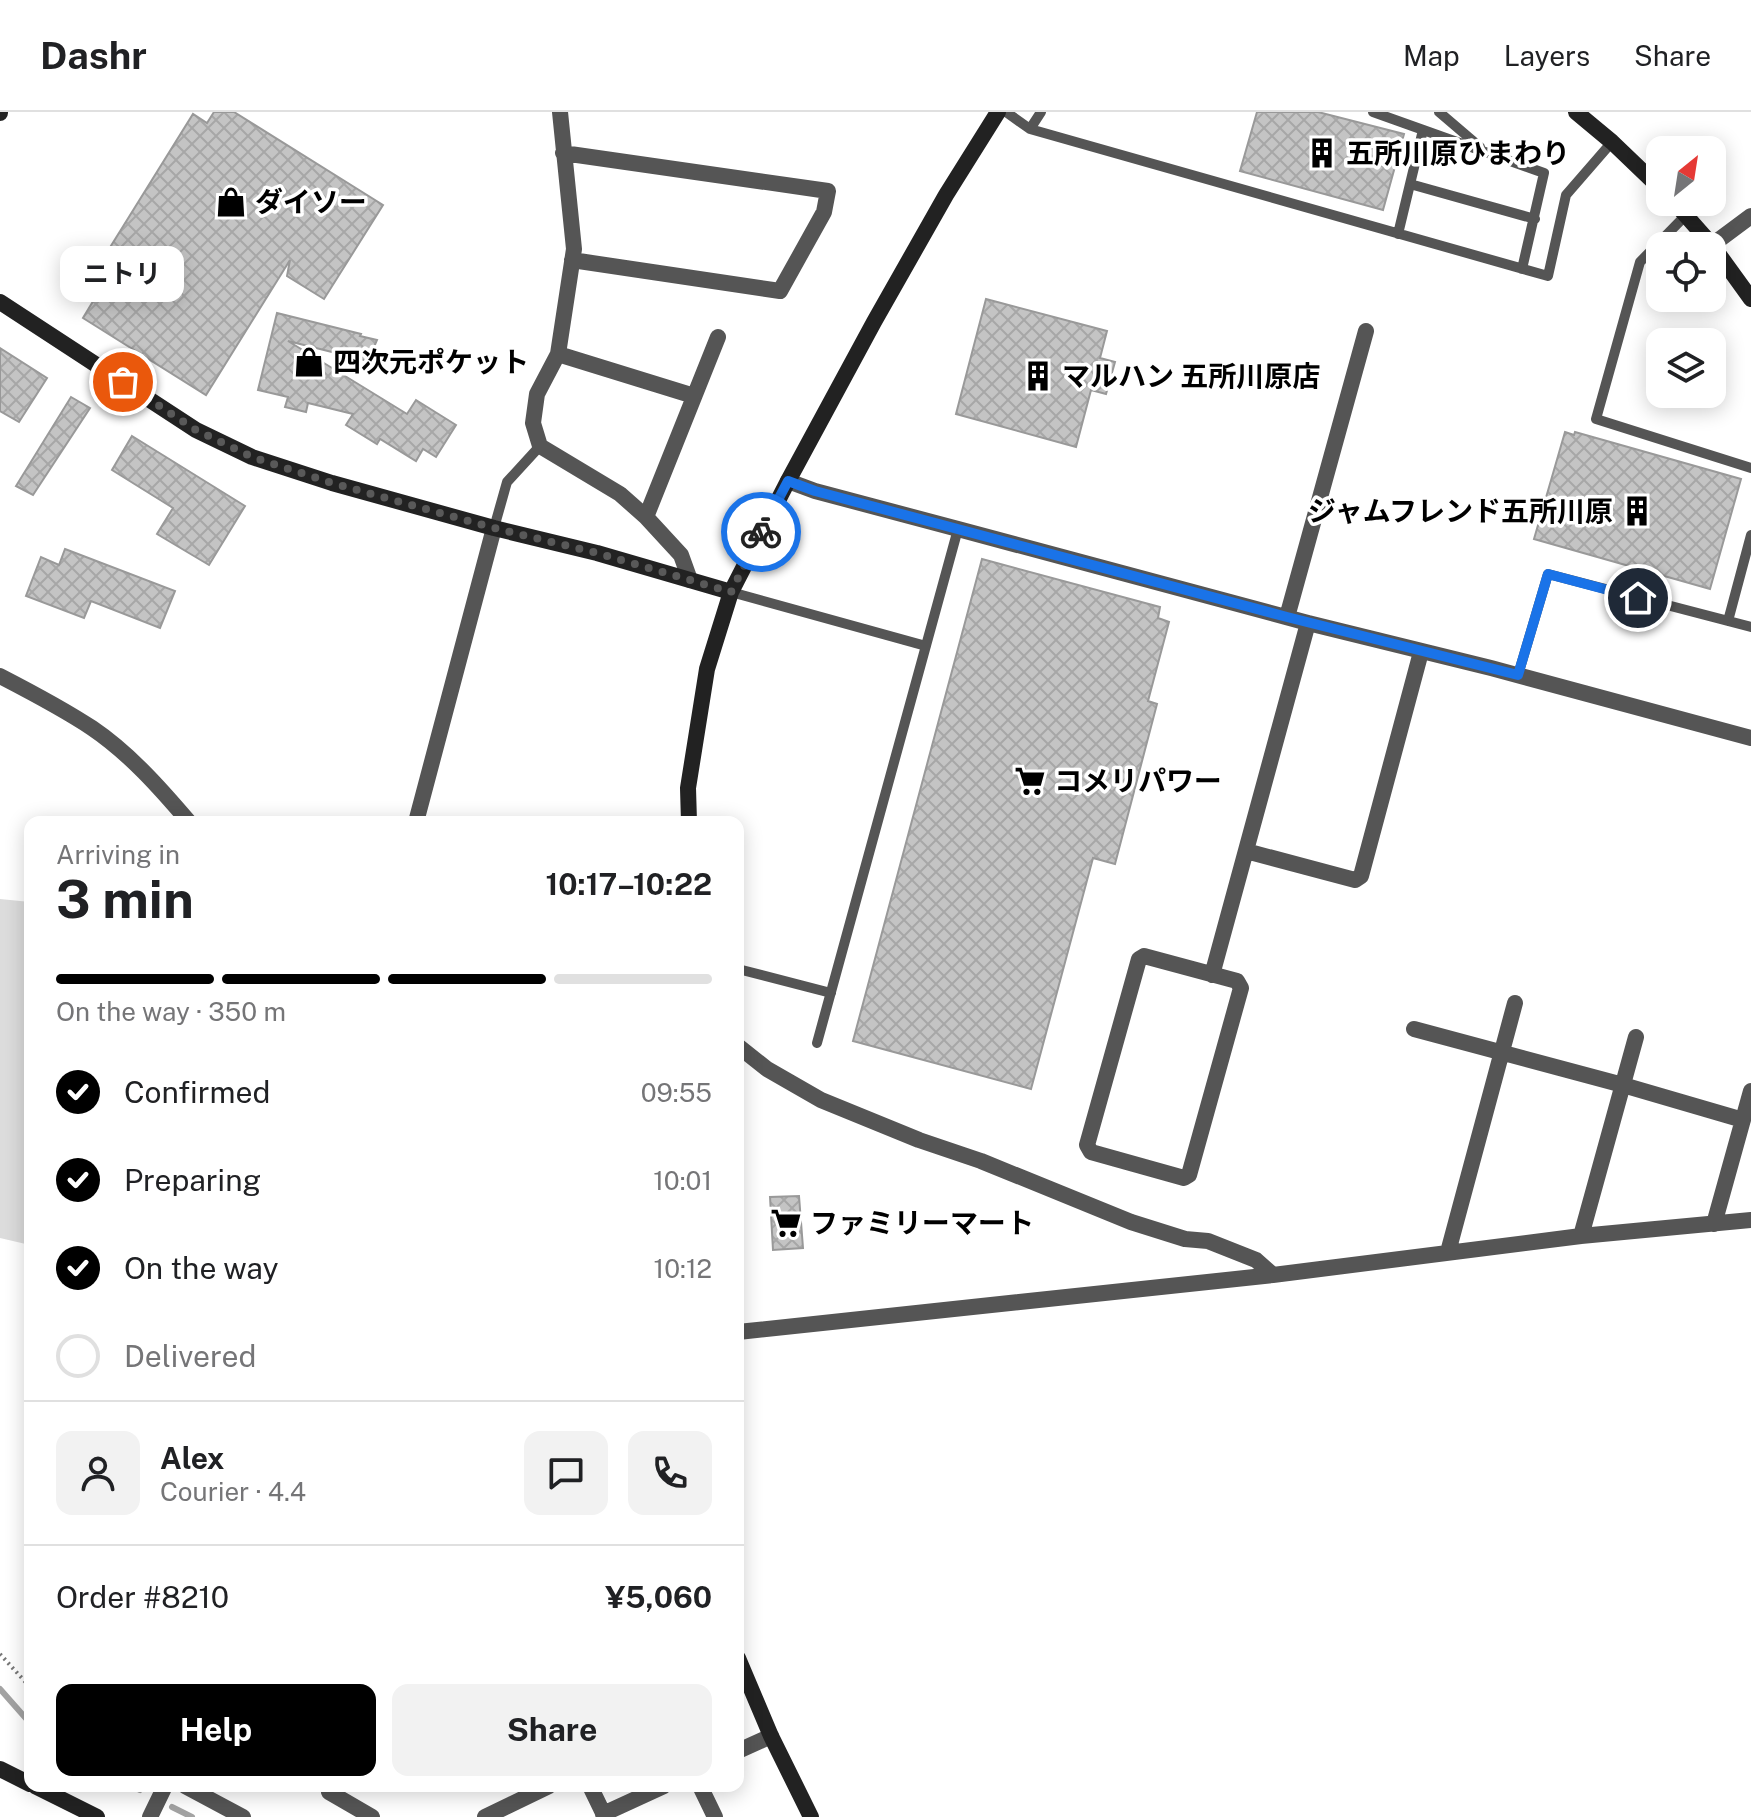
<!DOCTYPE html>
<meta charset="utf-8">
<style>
:root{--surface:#fff;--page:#f2f2f2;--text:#202124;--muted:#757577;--line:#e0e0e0;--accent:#000}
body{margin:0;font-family:"Public Sans","Noto Sans JP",sans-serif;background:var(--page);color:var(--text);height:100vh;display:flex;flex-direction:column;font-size:30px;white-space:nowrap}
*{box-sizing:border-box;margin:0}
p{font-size:26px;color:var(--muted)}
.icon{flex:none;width:44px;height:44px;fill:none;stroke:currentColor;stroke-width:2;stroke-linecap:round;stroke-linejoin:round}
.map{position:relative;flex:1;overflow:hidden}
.side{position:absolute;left:24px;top:704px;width:720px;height:976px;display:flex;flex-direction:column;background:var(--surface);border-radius:16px;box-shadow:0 4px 20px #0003}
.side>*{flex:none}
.needle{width:52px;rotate:30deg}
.fabs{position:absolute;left:1646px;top:24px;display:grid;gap:16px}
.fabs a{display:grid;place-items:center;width:80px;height:80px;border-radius:16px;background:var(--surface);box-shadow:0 4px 20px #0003;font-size:40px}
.pin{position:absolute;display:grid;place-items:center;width:68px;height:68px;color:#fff;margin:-34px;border:4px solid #fff;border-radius:50%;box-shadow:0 2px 8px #0007}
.courier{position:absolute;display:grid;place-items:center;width:80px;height:80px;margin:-40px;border:6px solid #1a73e8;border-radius:50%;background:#fff;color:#222;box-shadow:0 2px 10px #0007}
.bubble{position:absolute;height:56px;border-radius:16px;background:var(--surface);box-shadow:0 4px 20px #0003;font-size:26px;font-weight:700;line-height:56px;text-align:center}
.headline em{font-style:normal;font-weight:700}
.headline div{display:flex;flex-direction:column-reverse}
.headline{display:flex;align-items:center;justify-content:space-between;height:136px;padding:0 32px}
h1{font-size:52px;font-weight:700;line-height:60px}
.bar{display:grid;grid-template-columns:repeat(4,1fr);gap:12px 8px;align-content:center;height:96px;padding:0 32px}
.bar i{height:10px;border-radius:6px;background:var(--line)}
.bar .active{background:var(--accent)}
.bar p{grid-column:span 4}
.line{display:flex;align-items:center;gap:20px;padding:0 32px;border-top:2px solid var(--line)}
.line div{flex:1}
.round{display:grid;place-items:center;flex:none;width:84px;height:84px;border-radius:16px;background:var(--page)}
ol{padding:0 32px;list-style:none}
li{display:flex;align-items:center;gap:24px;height:88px}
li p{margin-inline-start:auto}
li .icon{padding:8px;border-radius:50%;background:var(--accent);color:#fff;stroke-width:4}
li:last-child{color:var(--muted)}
li i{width:44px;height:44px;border:4px solid var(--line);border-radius:50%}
.cta{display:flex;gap:16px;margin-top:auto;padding:16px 32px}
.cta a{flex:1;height:92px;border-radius:16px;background:var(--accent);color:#fff;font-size:32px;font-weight:700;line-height:92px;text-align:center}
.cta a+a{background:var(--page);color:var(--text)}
header{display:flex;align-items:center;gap:48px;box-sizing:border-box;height:112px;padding:0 40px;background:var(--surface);border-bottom:2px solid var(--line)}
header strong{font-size:38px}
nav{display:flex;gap:44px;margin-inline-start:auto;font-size:28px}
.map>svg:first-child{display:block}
.pitch{fill:#dcdcdc}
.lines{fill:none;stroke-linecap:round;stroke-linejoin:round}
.stream{stroke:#a3a3a3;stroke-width:6}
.building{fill:url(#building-cross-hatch);stroke:#999;stroke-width:2}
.path{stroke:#777;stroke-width:4;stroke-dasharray:2 4;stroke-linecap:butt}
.lane{stroke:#555;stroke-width:10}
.street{stroke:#555;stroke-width:16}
.secondary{stroke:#222;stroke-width:16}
.done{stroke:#595959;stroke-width:8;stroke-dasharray:0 14.4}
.route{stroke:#1a73e8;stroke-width:10}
.labels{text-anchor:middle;stroke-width:7;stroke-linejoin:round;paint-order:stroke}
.poi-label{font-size:28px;font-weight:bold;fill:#000;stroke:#fff;text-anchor:start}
</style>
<header>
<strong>Dashr</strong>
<nav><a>Map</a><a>Layers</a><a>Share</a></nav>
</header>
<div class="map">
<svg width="1751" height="1705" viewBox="0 0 1751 1705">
<defs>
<pattern id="building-cross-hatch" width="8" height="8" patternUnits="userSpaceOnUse" patternTransform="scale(2)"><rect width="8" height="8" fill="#c4c4c4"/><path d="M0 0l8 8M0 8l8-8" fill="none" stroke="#a7a7a7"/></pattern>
</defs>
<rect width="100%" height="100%" fill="#fff"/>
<path class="pitch" d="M0,787l30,3v343l-30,-7z"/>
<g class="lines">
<path class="stream" d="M0,1577l30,34
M132,1674l8,4
M172,1695l20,10"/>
</g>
<path class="building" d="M214,0h20l149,93 -59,94 -37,-23 3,-16 -84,135 -123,-77 15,-25 -12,-7 107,-172 14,9z
M1257,0h61l86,22 -21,76 -143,-39z
M986,187l121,32 -7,27 15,4 -9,32 -15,-4 -15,57 -120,-33z
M277,201l84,21 -1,2 17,4 -9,21 -80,-20 119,73 9,-14 40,25 -20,32 -13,-8 -7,12 -36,-22 -3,5 -31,-19 7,-11 -45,-11 -2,9 -21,-5 3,-10 -30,-7z
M0,236l47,30 -28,44 -19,-11z
M71,285l19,11 -57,87 -17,-9z
M1565,320l9,3 1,-3 166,47 -31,110 -176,-50z
M132,324l113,70 -36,59 -52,-31 16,-26 -61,-38z
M65,437l110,42 -15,37 -69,-27 -7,17 -58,-22 15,-39 18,8z
M982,447l178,48 -2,11 11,4 -21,79 9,3 -42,160 -22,-6 -62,231 -178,-48z
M799,1084l4,52 -30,2 -3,-53z"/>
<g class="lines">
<path class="path" d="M0,1542l30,33"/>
<path class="lane" d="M1006,0l24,17 11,-17
M1373,0l171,61 -22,96
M1439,0l41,35
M1030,17l518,147 18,-81 46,-53
M1410,72l125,35
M1686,103l-46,47 -44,157 155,49
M1398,122l25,-104
M494,416l13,-46 33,-36
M731,480l195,54
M1728,509l23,-86
M1518,563l30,-101 203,53
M738,857l93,24
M817,931l141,-514"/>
<path class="street" d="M560,0l14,137 -16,105 -21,40 -4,29 7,23 80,48 26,23 35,38 9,25
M563,41l265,38 -4,21 -44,79 -208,-31
M1712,133l39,-29
M558,242l136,42
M788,369l27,10 143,38 350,94 183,45 260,70
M646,405l72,-180
M1287,505l79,-286
M0,564c31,16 62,32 92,52 37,25 68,60 97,94
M416,710l78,-294
M1246,739l109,29 6,-4 60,-224
M1144,844l93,25 4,7 -52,187 -5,3 -93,-26 -4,-7 52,-186z
M1212,863l96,-352
M1414,917l209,56 120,35
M738,934l29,23 54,31 98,40 62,21 150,61 54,17 23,2 48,19 17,15
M1714,1112l37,-133
M1581,1124l55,-199
M1448,1140l67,-249
M738,1220l535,-57 308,-39 170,-16
M738,1639l33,-15
M185,1674l58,31
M590,1674l15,31
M700,1674l15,31
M329,1680l43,25
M603,1702l61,-28
M150,1705l15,-31
M485,1705l64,-31"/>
<path class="secondary" d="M1576,0l36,30 48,46
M0,1v-1
M1674,90l38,43 39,54
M0,190l196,128 56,27 80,26 162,45 103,25 134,39
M689,710l-1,-34 19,-119 24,-77 57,-111 86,-159 72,-127 52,-83
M738,1546l33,78 40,81
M0,1657l30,15
M35,1674l62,31"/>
</g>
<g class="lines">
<path class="done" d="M123,270l73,48 56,27 80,26 162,45 103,25 134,39 30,-60"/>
<path class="route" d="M761,420l27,-51 27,10 472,126 231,58 30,-101 90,24"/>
</g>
<defs>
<g id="building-bare" transform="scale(2.4)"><path d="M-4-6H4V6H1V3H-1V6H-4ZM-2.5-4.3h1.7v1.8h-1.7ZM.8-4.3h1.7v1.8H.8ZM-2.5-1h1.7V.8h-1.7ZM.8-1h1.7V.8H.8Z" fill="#000" stroke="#fff" stroke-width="2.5" paint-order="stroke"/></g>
<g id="shop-bare" transform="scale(2.4)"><path d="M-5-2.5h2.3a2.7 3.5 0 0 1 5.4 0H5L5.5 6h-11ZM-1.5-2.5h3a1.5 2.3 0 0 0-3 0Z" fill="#000" stroke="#fff" stroke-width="2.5" paint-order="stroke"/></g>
<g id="supermarket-bare" transform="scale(2.4)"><path d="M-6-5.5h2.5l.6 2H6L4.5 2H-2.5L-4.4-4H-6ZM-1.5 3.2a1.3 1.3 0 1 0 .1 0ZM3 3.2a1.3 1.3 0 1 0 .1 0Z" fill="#000" stroke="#fff" stroke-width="2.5" paint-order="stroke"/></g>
</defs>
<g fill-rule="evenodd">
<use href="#building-bare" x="1322" y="41"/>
<use href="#shop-bare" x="231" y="90"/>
<use href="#shop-bare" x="309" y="250"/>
<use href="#building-bare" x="1038" y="264"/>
<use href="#building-bare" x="1637" y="399"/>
<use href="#supermarket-bare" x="1030" y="669"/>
<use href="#supermarket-bare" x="786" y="1111"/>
</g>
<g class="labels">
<g class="poi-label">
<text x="1346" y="51">五所川原ひまわり</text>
<text x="255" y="100">ダイソー</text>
<text x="333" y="260">四次元ポケット</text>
<text x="1062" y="274">マルハン 五所川原店</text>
<text x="1613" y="409" text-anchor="end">ジャムフレンド五所川原</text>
<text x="1054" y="679">コメリパワー</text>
<text x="810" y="1121">ファミリーマート</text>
</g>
</g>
</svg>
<div class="fabs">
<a><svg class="needle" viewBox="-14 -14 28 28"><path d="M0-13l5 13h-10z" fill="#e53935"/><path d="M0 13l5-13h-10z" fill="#757577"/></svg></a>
<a><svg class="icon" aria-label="locate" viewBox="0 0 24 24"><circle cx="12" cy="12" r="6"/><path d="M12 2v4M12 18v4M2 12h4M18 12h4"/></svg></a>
<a><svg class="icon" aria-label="layers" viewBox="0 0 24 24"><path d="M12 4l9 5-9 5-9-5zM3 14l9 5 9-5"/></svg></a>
</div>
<div class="pin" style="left:123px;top:270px;background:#ea580c"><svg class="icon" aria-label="bag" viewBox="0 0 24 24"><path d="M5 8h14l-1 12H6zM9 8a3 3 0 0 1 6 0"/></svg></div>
<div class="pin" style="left:1638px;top:486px;background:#1f2937"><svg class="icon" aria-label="home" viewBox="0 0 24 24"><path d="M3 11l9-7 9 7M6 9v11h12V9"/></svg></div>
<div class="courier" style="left:761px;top:420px"><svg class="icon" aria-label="bike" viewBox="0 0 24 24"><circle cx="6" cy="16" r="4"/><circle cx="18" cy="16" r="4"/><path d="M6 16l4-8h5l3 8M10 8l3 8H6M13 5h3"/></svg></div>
<div class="bubble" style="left:60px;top:134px;width:124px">ニトリ</div>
<section class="side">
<div class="headline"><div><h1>3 min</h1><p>Arriving in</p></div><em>10:17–10:22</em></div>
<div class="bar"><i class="active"></i><i class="active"></i><i class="active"></i><i></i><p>On the way · 350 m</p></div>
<ol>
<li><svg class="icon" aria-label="check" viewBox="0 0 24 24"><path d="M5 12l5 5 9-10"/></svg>Confirmed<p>09:55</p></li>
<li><svg class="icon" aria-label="check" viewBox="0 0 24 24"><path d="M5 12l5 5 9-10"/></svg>Preparing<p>10:01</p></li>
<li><svg class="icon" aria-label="check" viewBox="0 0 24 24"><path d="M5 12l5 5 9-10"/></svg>On the way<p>10:12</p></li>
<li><i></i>Delivered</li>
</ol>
<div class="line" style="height:144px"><a class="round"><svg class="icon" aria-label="person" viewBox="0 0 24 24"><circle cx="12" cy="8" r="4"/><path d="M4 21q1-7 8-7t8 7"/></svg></a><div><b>Alex</b><p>Courier · 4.4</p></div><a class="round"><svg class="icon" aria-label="chat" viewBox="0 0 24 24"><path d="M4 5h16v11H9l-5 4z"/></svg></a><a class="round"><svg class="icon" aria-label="phone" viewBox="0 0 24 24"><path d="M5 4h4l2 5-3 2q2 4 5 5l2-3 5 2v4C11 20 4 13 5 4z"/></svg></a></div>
<div class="line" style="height:104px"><div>Order #8210</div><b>¥5,060</b></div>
<div class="cta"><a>Help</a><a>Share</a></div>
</section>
</div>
